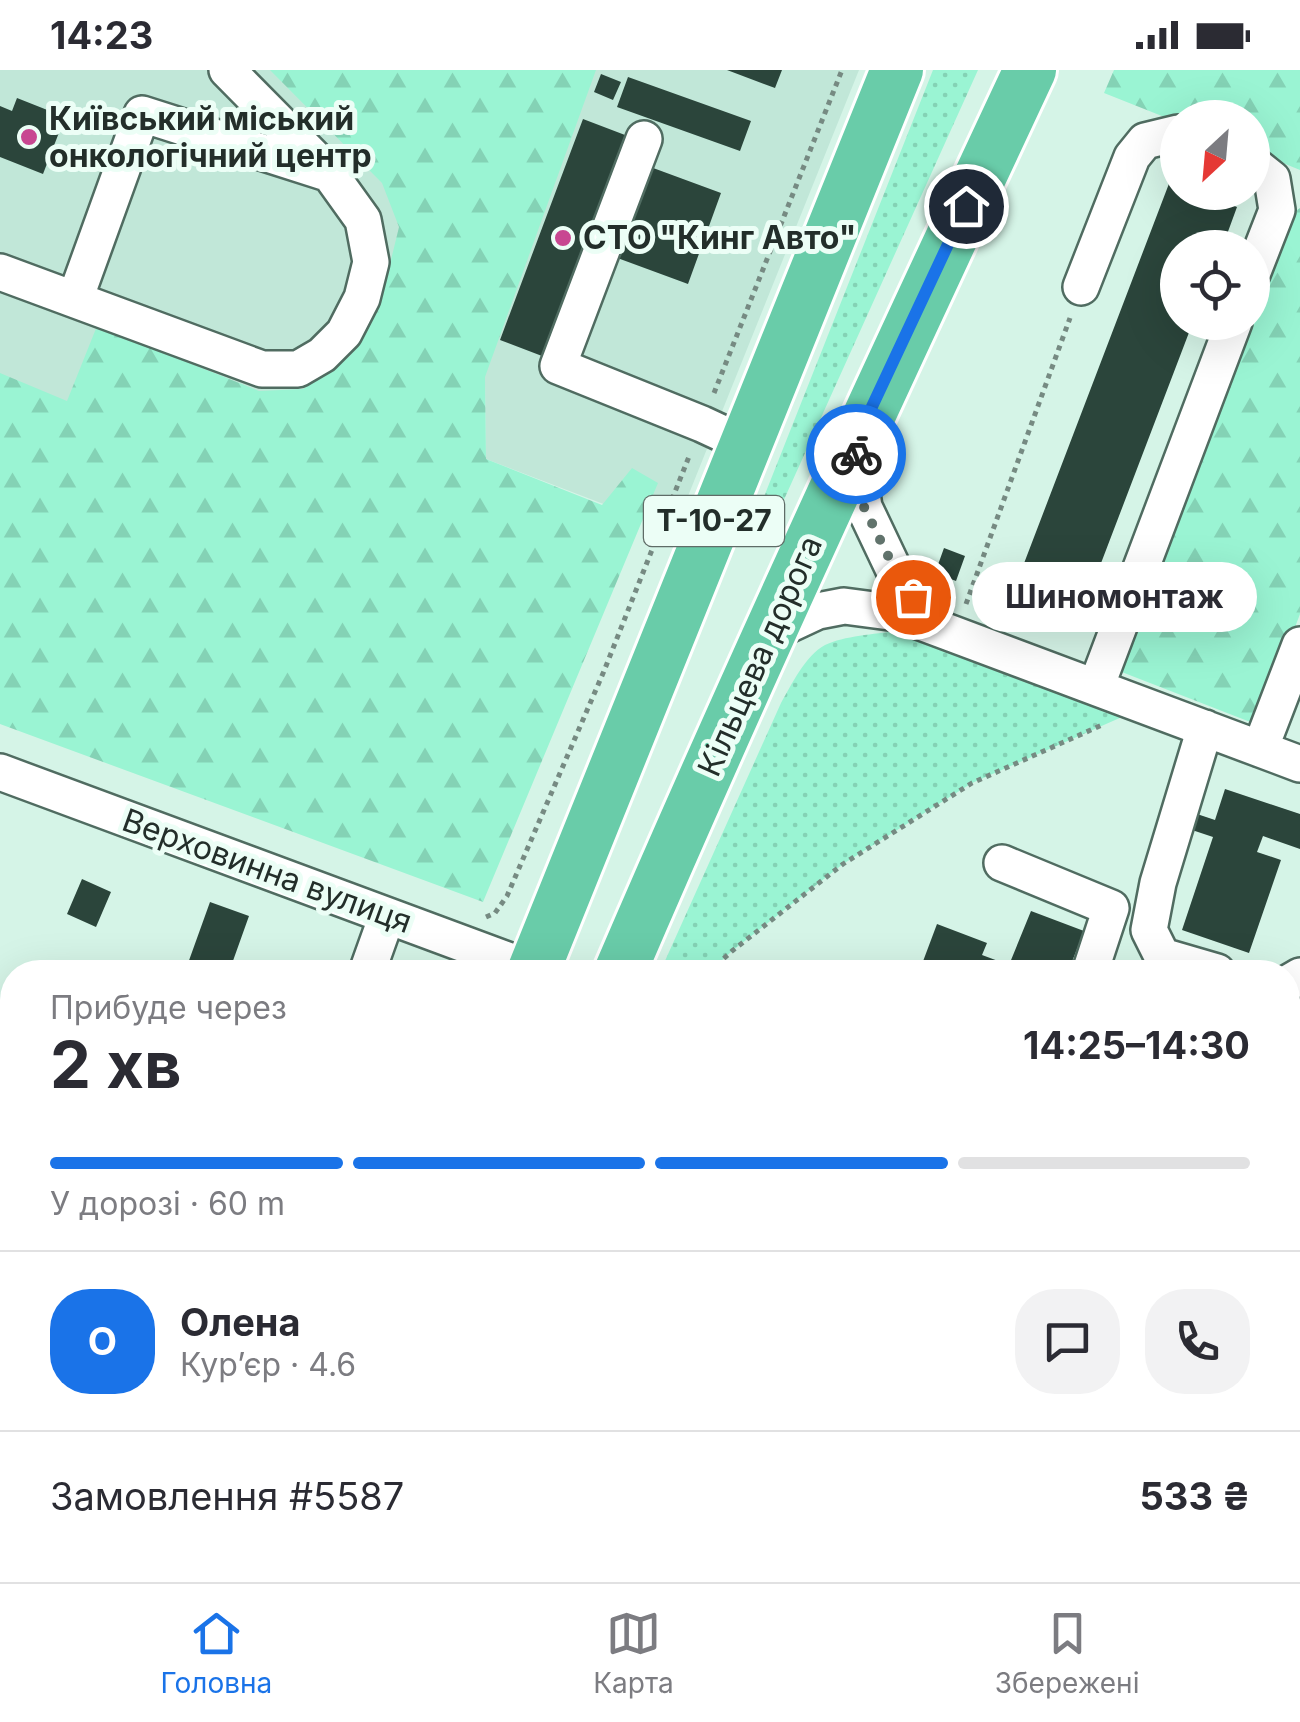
<!DOCTYPE html>
<html lang="uk">
<meta charset="utf-8">
<style>
:root{--surface:#fff;--page:#f2f2f3;--text:#2b2b33;--muted:#7c7c81;--line:#e1e1e2;--accent:#1a73e8}
body{margin:0;font-family:Inter,sans-serif;background:var(--page);color:var(--text);height:100vh;display:flex;flex-direction:column;font-size:38px;white-space:nowrap}
*{box-sizing:border-box;margin:0}
p{font-size:32px;color:var(--muted)}
.icon{flex:none;width:55px;height:55px;fill:none;stroke:currentColor;stroke-width:2;stroke-linecap:round;stroke-linejoin:round}
.map{position:relative;flex:1;overflow:hidden}
.sheet{position:absolute;left:0px;top:890px;width:1300px;height:622px;display:flex;flex-direction:column;background:var(--surface);border-radius:40px 40px 0 0;box-shadow:0 10px 40px #0002}
.sheet>*{flex:none}
.needle{width:65px;rotate:206deg}
.controls{position:absolute;left:1160px;top:30px;display:grid;gap:20px}
.controls a{display:grid;place-items:center;width:110px;height:110px;border-radius:50%;background:var(--surface);box-shadow:0 10px 40px #0002;font-size:50px}
.pin{position:absolute;display:grid;place-items:center;width:85px;height:85px;color:#fff;margin:-42px;border:5px solid #fff;border-radius:50%;box-shadow:0 2px 10px #0007}
.courier{position:absolute;display:grid;place-items:center;width:100px;height:100px;margin:-50px;border:8px solid #1a73e8;border-radius:50%;background:#fff;color:#222;box-shadow:0 2px 12px #0007}
.bubble{position:absolute;height:70px;border-radius:35px;background:var(--surface);box-shadow:0 10px 40px #0002;font-size:32px;font-weight:700;line-height:70px;text-align:center}
.overview em{font-style:normal;font-weight:700}
.overview div{display:flex;flex-direction:column-reverse}
.overview{display:flex;align-items:center;justify-content:space-between;height:170px;padding:0 50px}
h1{font-size:65px;font-weight:700;line-height:75px}
.bar{display:grid;grid-template-columns:repeat(4,1fr);gap:15px 10px;align-content:center;height:120px;padding:0 50px}
.bar i{height:12px;border-radius:8px;background:var(--line)}
.bar .active{background:var(--accent)}
.bar p{grid-column:span 4}
.line{display:flex;align-items:center;gap:25px;padding:0 50px;border-top:2px solid var(--line)}
.line div{flex:1}
.round{display:grid;place-items:center;flex:none;width:105px;height:105px;border-radius:40px;background:var(--page)}
.status{display:flex;justify-content:space-between;align-items:center;height:70px;padding:0 50px;background:var(--surface);direction:ltr}
.status svg{height:28px;fill:currentColor}
.tabs{display:flex;justify-content:space-around;align-items:center;height:140px;border-top:2px solid var(--line);background:var(--surface);font-size:28px;color:var(--muted)}
.tabs a{display:grid;justify-items:center;gap:5px}
.tabs .active{color:var(--accent)}
.map>svg:first-child{display:block}
.built{fill:#c1e7d8}
.grass{fill:url(#grass-dots)}
.forest{fill:url(#forest-firs)}
.building{fill:#2b453b}
.lines{fill:none;stroke-linecap:round;stroke-linejoin:round}
.minor-casing{stroke:#506c61;stroke-width:40}
.highway-casing{stroke:#fff;stroke-width:58}
.path{stroke:#768a82;stroke-width:5;stroke-dasharray:5 5;stroke-linecap:butt}
.minor{stroke:#fff;stroke-width:35}
.highway{stroke:#69cca9;stroke-width:52}
.done{stroke:#61736c;stroke-width:10;stroke-dasharray:0 18}
.route{stroke:#1a73e8;stroke-width:12}
.poi-dot{fill:#c84791;stroke:#ecfef6;stroke-width:4}
.labels{text-anchor:middle;stroke-width:10;stroke-linejoin:round;paint-order:stroke}
.shield{fill:#ecfef6;stroke:#5f6c67;stroke-width:2.5}
.shield-label{font-size:30px;font-weight:bold;fill:#232e2a}
.poi-label{font-size:32px;font-weight:bold;fill:#232e2a;stroke:#ecfef6;text-anchor:start}
.street-label{font-size:32px;fill:#232e2a;stroke:#ecfef6}
</style>
<div class="status"><b>14:23</b><svg viewBox="0 0 49 12"><path d="M0 12V9h3v3zM5 12V6h3v6zM10 12V3h3v9zM15 12V0h3v12zM26 1h20v11H26zM47 4h2v5h-2z"/></svg></div>
<div class="map">
<svg width="1300" height="1512" viewBox="0 0 1300 1512">
<defs>
<pattern id="grass-dots" width="8" height="8" patternUnits="userSpaceOnUse" patternTransform="scale(2.5)"><rect width="8" height="8" fill="#9af4d3"/><path d="M2 2h.1M6 6h.1" fill="none" stroke="#84d2b5" stroke-width="1.8" stroke-linecap="round"/></pattern>
<pattern id="forest-firs" width="22" height="20" patternUnits="userSpaceOnUse" patternTransform="scale(2.5)"><rect width="22" height="20" fill="#9af4d3"/><path d="M5 1l3.5 6h-7zM16 11l3.5 6h-7z" fill="#84d2b5"/></pattern>
</defs>
<rect width="100%" height="100%" fill="#d5f4e7"/>
<path class="built" d="M0,0h859l-185,461 -188,-72 -1,-78 -485,342z
M505,1500h382l27,12h-412z"/>
<path class="grass" d="M933,0h45l-210,465 -16,-8z
M896,561l235,82 -159,70 -129,81 -111,87 -23,21h-49l121,-269c11,-19 24,-47 44,-58 19,-9 50,-11 71,-14z"/>
<path class="forest" d="M270,0h326l-111,307 1,82 116,46 30,-37 26,15 -175,419 -483,-178v-351l67,28 30,-75 162,65 44,-2 47,-33 31,-55 18,-74 -17,-44z
M1114,0h186v100l-47,-19 -1,-33h-74l-1,4 -73,-29z
M1300,138v406l-42,111 -144,-56 132,-346 6,-1 1,-15 34,-90z"/>
<path class="building" d="M727,0h55l-7,18z
M601,4l20,8 -8,18 -19,-8z
M628,7l123,44 -11,30 -123,-44z
M17,28l48,19 -22,57 -43,-17v-51l12,5z
M583,49l42,16 -83,221 -42,-16z
M645,95l76,28 -33,91 -76,-28z
M1170,111l8,3v8h21l38,15 -15,41h-44v74h15l-103,270 -67,-26z
M944,478l21,8 -9,25 -21,-8z
M1225,719l75,25v35l-37,-13 -6,16 24,8 -32,93 -67,-23 31,-93 -21,-7 5,-16 18,6z
M82,809l29,13 -15,35 -29,-13z
M210,832l39,14 -20,56h-24l-18,-6z
M1031,841l53,20 -16,41h-149l18,-48 50,19 -5,12 27,10z
M0,1177l12,5v46l-12,-5z
M1288,1242l12,5v58l-12,-4z
M1300,1368v144h-53l4,-12h37v-99z
M122,1500h39l-6,12h-38z
M656,1500h16l32,12h-53z
M716,1500h7l30,12h-41z"/>
<g class="lines">
<g class="minor-casing">
<path id="minor" d="M644,69l-86,227 144,58 43,20
M1252,93l20,16 5,31 -25,64
M0,202l262,97h36l24,-14 22,-22 18,-35 9,-36 -8,-42 -33,-46 -103,-104
M1081,217l51,-130 13,-16 33,-8
M75,229l67,-185 182,58
M855,377l9,60 29,61 40,58
M771,563l47,-22 26,-5 53,7 403,151
M1096,617l138,-365
M1205,658l-47,155 -9,47 13,26 55,16
M1260,679l40,-104
M0,702l534,198
M1002,793l109,45 -21,64
M367,902l20,-56
M1288,913l12,-7
M1288,1182l12,4
M797,1500l37,12
M986,1500l15,12
M1174,1500l1,12
M173,1512l6,-12"/>
</g>
<g class="highway-casing">
<path id="highway" d="M533,902l364,-902
M620,902c130,-303 270,-603 410,-902
M292,1512l5,-12
M382,1512l5,-12"/>
</g>
<path class="path" d="M714,323l128,-323
M966,534l104,-286
M486,847l9,-4 12,-17 97,-225 86,-217
M709,902l23,-21 111,-87 129,-81 130,-58
M0,1316l12,5
M240,1512l5,-12
M451,1512l3,-12"/>
<use href="#minor" class="minor"/>
<use href="#highway" class="highway"/>
</g>
<g class="lines">
<path class="done" d="M856,384l8,53 30,61 19,29"/>
<path class="route" d="M856,384l-2,-9 112,-239"/>
</g>
<g class="poi-dot">
<circle cx="29" cy="67" r="10"/>
<circle cx="563" cy="168" r="10"/>
</g>
<g class="labels">
<rect class="shield" x="644" y="426" width="140" height="50" rx="8"/>
<g class="shield-label">
<text x="714" y="461">Т-10-27</text>
</g>
<g class="poi-label">
<text x="49" y="60">Київський міський<tspan x="49" dy="37">онкологічний центр</tspan></text>
<text x="583" y="179">СТО "Кинг Авто"</text>
</g>
<g class="street-label">
<text transform="translate(760 586) rotate(-66)" y="11">Кільцева дорога</text>
<text transform="translate(267 801) rotate(20)" y="11">Верховинна вулиця</text>
</g>
</g>
</svg>
<div class="controls">
<a><svg class="needle" viewBox="-14 -14 28 28"><path d="M0-13l5 13h-10z" fill="#e53935"/><path d="M0 13l5-13h-10z" fill="#7c7c81"/></svg></a>
<a><svg class="icon" aria-label="locate" viewBox="0 0 24 24"><circle cx="12" cy="12" r="6"/><path d="M12 2v4M12 18v4M2 12h4M18 12h4"/></svg></a>
</div>
<div class="pin" style="left:913px;top:527px;background:#ea580c"><svg class="icon" aria-label="bag" viewBox="0 0 24 24"><path d="M5 8h14l-1 12H6zM9 8a3 3 0 0 1 6 0"/></svg></div>
<div class="pin" style="left:966px;top:136px;background:#1f2937"><svg class="icon" aria-label="home" viewBox="0 0 24 24"><path d="M3 11l9-7 9 7M6 9v11h12V9"/></svg></div>
<div class="courier" style="left:856px;top:384px"><svg class="icon" aria-label="bike" viewBox="0 0 24 24"><circle cx="6" cy="16" r="4"/><circle cx="18" cy="16" r="4"/><path d="M6 16l4-8h5l3 8M10 8l3 8H6M13 5h3"/></svg></div>
<div class="bubble" style="left:972px;top:492px;width:285px">Шиномонтаж</div>
<section class="sheet">
<div class="overview"><div><h1>2 хв</h1><p>Прибуде через</p></div><em>14:25–14:30</em></div>
<div class="bar"><i class="active"></i><i class="active"></i><i class="active"></i><i></i><p>У дорозі · 60 m</p></div>
<div class="line" style="height:180px"><b class="round" style="background:var(--accent);color:#fff">О</b><div><b>Олена</b><p>Кур’єр · 4.6</p></div><a class="round"><svg class="icon" aria-label="chat" viewBox="0 0 24 24"><path d="M4 5h16v11H9l-5 4z"/></svg></a><a class="round"><svg class="icon" aria-label="phone" viewBox="0 0 24 24"><path d="M5 4h4l2 5-3 2q2 4 5 5l2-3 5 2v4C11 20 4 13 5 4z"/></svg></a></div>
<div class="line" style="height:130px"><div>Замовлення #5587</div><b>533 ₴</b></div>
</section>
</div>
<nav class="tabs">
<a class="active"><svg class="icon" aria-label="home" viewBox="0 0 24 24"><path d="M3 11l9-7 9 7M6 9v11h12V9"/></svg>Головна</a>
<a><svg class="icon" aria-label="map" viewBox="0 0 24 24"><path d="M3 6l6-2 6 2 6-2v14l-6 2-6-2-6 2zM9 4v14M15 6v14"/></svg>Карта</a>
<a><svg class="icon" aria-label="saved" viewBox="0 0 24 24"><path d="M7 4h10v16l-5-4-5 4z"/></svg>Збережені</a>
</nav>
